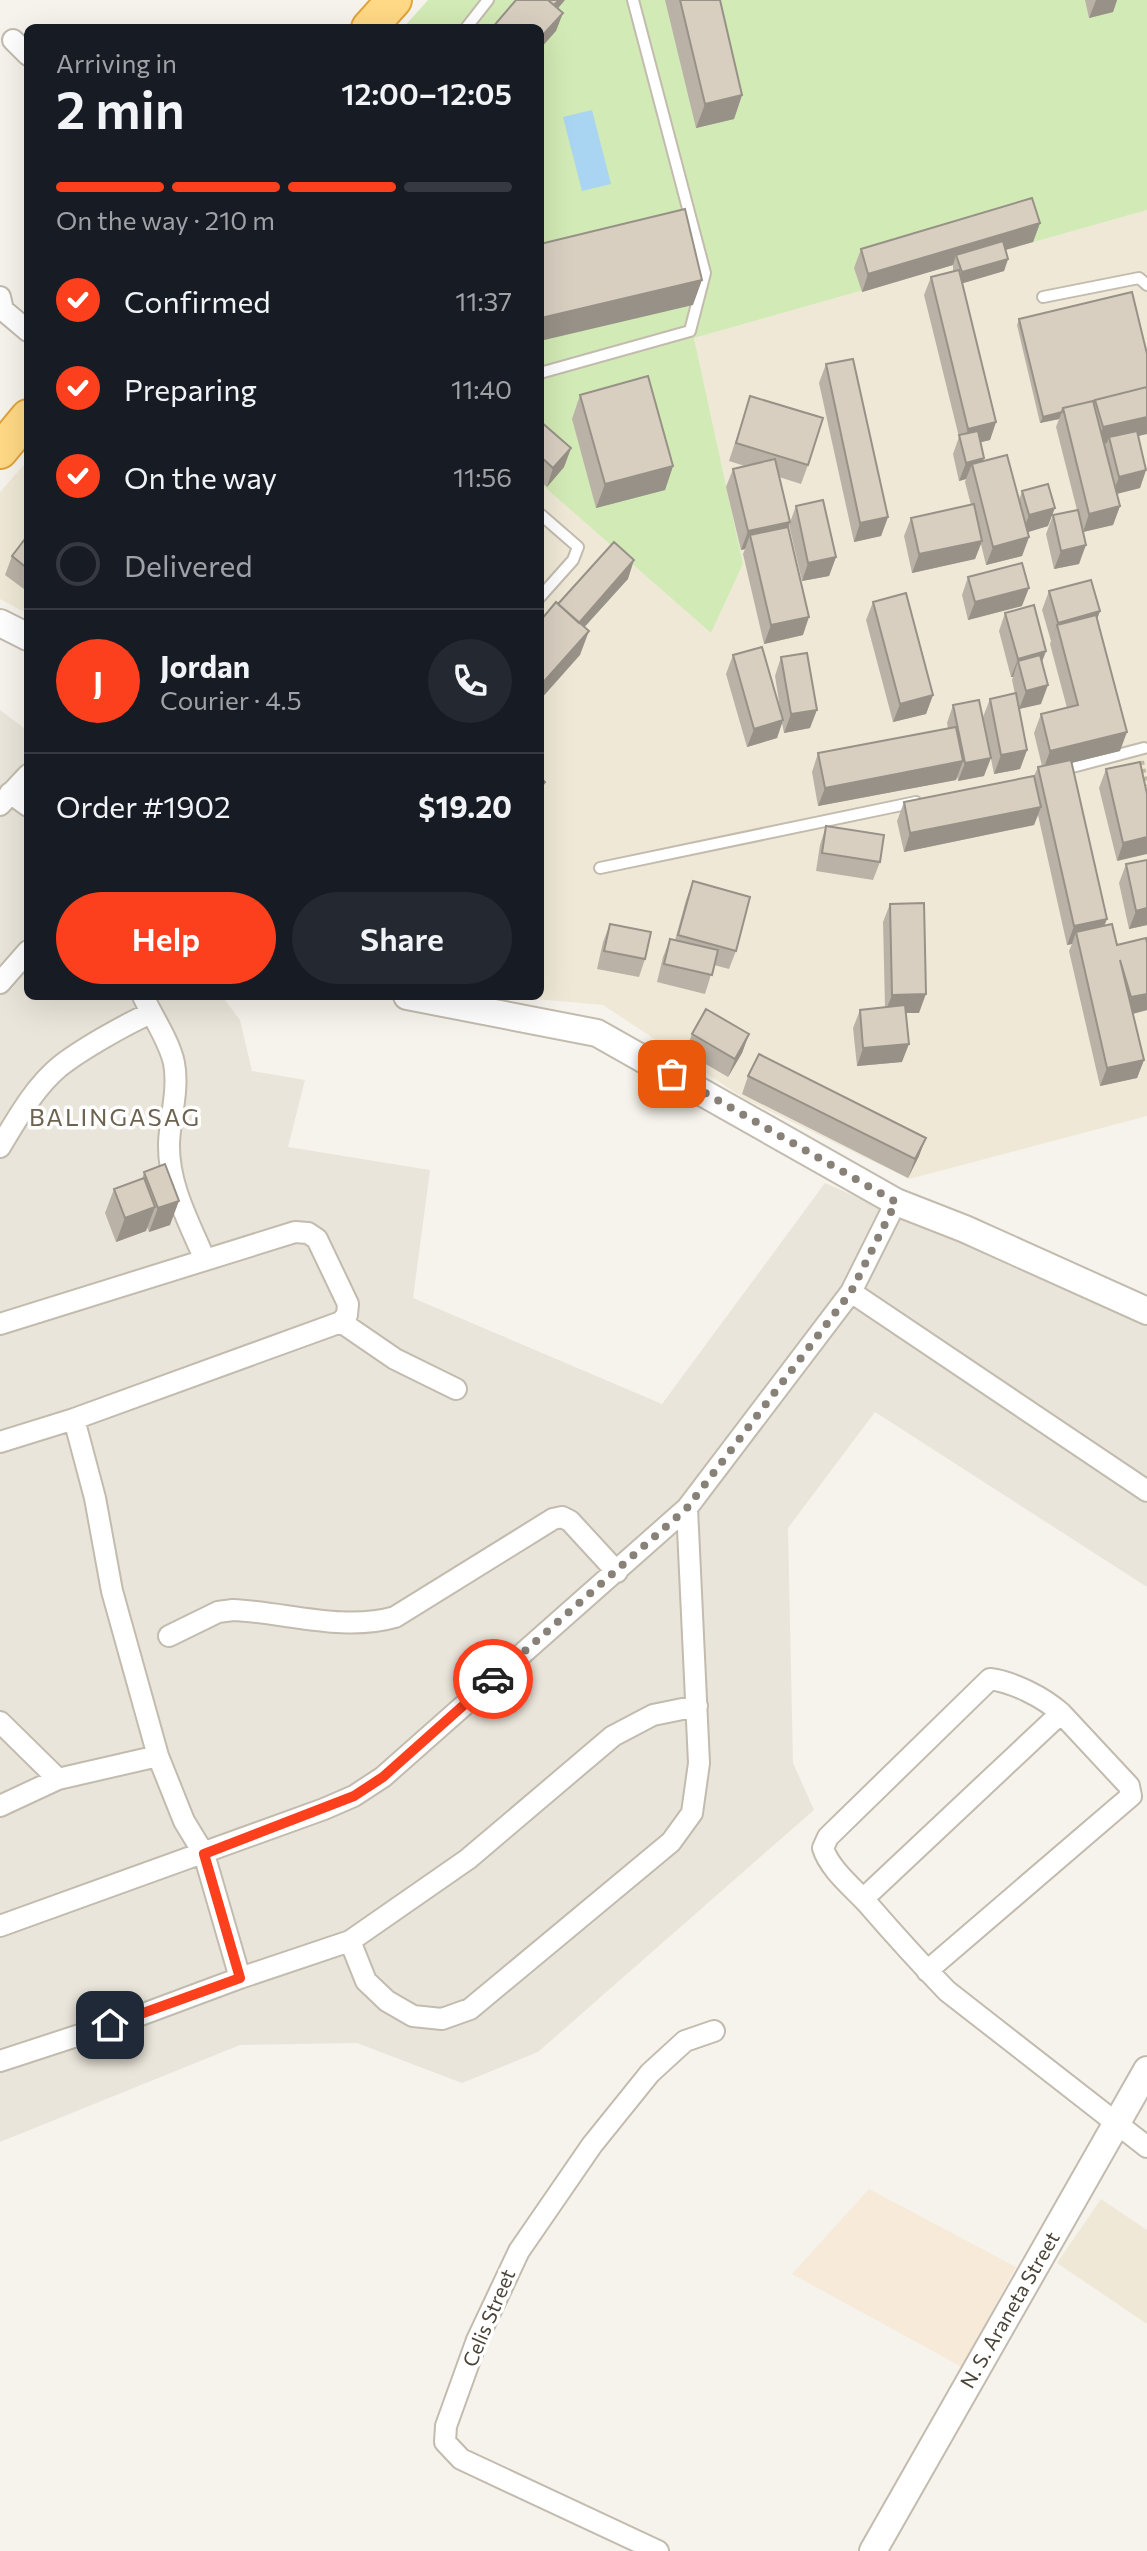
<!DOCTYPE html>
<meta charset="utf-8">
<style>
:root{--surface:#171b24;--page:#242831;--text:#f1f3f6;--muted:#9ea1a6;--line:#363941;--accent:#fc3f1d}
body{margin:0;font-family:Commissioner,sans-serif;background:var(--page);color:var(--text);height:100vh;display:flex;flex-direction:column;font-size:30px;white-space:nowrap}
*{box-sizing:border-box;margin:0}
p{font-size:26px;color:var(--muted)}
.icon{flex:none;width:44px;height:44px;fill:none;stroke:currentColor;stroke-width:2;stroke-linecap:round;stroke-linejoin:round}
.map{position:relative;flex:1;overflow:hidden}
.drawer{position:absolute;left:24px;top:24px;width:520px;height:976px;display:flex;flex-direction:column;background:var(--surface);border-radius:12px;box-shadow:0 8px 32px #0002}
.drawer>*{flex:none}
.pin{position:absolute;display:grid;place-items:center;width:68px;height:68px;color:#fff;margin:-34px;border-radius:16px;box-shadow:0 4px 12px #0006}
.courier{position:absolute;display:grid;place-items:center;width:80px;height:80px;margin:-40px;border:6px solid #fc3f1d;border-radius:50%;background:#fff;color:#222;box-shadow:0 2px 10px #0007}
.head em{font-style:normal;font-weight:600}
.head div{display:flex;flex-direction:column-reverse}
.head{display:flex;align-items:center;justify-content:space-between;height:136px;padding:0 32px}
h1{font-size:52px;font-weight:600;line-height:60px}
.bar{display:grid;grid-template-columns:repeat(4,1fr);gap:12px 8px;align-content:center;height:96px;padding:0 32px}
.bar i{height:10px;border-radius:6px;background:var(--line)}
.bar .on{background:var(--accent)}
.bar p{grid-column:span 4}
.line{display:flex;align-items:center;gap:20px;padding:0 32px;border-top:2px solid var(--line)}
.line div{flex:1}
.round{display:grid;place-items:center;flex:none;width:84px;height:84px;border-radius:42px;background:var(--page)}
ol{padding:0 32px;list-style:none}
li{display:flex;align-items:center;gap:24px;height:88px}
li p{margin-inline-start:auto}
li .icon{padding:8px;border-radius:50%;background:var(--accent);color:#fff;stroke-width:4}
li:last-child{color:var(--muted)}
li i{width:44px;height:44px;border:4px solid var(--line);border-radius:50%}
.action{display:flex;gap:16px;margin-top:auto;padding:16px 32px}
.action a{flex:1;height:92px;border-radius:48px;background:var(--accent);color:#fff;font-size:32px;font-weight:600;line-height:92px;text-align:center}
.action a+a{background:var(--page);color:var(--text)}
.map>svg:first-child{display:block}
.residential{fill:#eae5da}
.commercial{fill:#f7ead8}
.education{fill:#efe8d6}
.green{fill:#d2eab5}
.water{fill:#a9d4f2}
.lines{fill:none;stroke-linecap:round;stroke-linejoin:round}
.service-casing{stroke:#c2bbae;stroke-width:14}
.minor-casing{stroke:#c2bbae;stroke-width:24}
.tertiary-casing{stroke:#c2bbae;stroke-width:30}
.trunk-casing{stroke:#e0a43c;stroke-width:38}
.path{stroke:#c4b79f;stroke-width:4;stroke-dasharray:4 4;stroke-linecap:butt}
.service{stroke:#fff;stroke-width:10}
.minor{stroke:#fff;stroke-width:20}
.tertiary{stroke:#fff;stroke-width:26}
.trunk{stroke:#ffd985;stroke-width:34}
.wall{fill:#bab2a6}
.shaded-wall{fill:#979187}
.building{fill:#d8cfc1;stroke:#979187;stroke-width:2}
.done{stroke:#878178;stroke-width:8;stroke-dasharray:0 14.4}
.route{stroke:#fc3f1d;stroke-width:10}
.labels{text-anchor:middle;stroke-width:7;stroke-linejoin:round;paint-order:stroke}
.street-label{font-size:20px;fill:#4b4439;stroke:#fff}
.quarter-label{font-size:24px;letter-spacing:2px;fill:#6e6250;stroke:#fff}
</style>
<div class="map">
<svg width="1147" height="2551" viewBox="0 0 1147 2551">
<rect width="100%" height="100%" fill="#f6f3ec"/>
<path class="residential" d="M0,710l28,21v265h194l18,24 12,51 53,9 -17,67 142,23 -17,128 249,106 163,-221 322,142v262l-272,-175 -87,116 5,235 21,47 -276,242 -76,31 -105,-40 -117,2 -240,97z"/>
<path class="commercial" d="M869,2189l147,78 -54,100 -170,-93z"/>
<path class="education" d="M1147,210v906l-238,63 -164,-80 -142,-94 -100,-9h37v-513l171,150 32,-69 -49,-226z
M28,460v154l-28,-15v-107z
M1101,2199l46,31v94l-90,-61z"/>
<path class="green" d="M428,0h719v210l-453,128 49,226 -32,69 -171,-150v-455h-137z"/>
<path class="water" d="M592,110l19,74 -29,7 -19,-74z"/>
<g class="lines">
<g class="service-casing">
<path id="service" d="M466,28l22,-28
M1043,297l96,-19 8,7
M540,373l150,-42 15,-58 -72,-273
M540,514l38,33 -5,13 -33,37
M1061,770l83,-22
M600,868l316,-66"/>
</g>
<g class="minor-casing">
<path id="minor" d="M13,40l15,15
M0,297l3,13 25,21
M10,793l18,13
M0,805l28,-30
M0,983l28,-32
M143,996c10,22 26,44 31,67 5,27 -4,54 -5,80 -1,42 20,79 36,117
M0,1147c17,-28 34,-59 59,-80 21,-17 67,-43 92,-54
M851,1292l296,199
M341,1322l54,37 61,30
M0,1324l295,-92 13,1 9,6 31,65 -1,11 -6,7 -267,97 -74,23
M74,1419l21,79 17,93 46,165 26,65 20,33 36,124 110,-37 118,-82 145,-123 40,-21 44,-9
M169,1636l49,-24 15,-2c52,2 110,22 162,7l158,-98 9,-2 8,4 47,51
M0,1722l58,57
M0,1806l58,-27 100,-23
M863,1899l198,-186c-18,-16 -48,-31 -71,-34l-162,158 -5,11c6,20 28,38 43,54 26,30 53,60 81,89l200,156
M0,1926l324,-117 30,-13 29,-19 304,-269 164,-216 45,-90
M350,1941l16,40 21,20 26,15 29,3 28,-10 201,-167 21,-29 7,-50 -12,-255
M927,1971l204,-175 -2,-10 -68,-73
M0,2061l138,-45 102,-38
M658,2551l-197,-92 -16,-17 1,-16 31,-86 42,-89 73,-106 58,-72 35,-32 29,-10"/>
</g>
<g class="tertiary-casing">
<path id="tertiary" d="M0,623l28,14
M407,996l190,37 299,169 69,27 182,82
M873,2551l274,-481"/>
</g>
<g class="trunk-casing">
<path id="trunk" d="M369,28l25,-28
M0,451l28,-34"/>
</g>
<path class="path" d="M1142,761l5,25"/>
<use href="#service" class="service"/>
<use href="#minor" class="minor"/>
<use href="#tertiary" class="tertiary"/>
<use href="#trunk" class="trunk"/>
</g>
<path class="wall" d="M665,0h55l22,95 -8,24 -38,9z
M1085,0h32l-4,12 -24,6z
M1040,223l-7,19 -27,8 2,9 -4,12 -42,12 34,139 -6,18 -9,2 2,19 36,39 3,-9 26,35 -21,6 2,5 -7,19 -36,9 -5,-21 -6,15 -63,14 -8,-37 7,-18 60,-13 -6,-23 1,-3 -7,2 -6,-27 6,-17 -35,-142 7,-18 22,-6v-6l-91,27 -8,-24 7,-19z
M1019,319l119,117 8,34 -6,18 -23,6 3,12 -7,19 -30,7 -4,32 -25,5 -8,-35 7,-19 24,-5 -21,-83 3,-8 -19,4 -23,-98z
M826,364l62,153 -7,19 -27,6 -35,-159z
M580,395l93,71 -8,24 -69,18 -24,-89z
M750,396l58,69 -7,19 -22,-7 11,45 -2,5 15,108 -39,9 -21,-90 2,-5 -4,1 -15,-63 7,-18 12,-3 -16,-5z
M540,421l31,27 -7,19 -17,20 -7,-6z
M796,506l40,51 -7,19 -27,5 -13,-56z
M28,535v57l-23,-17 7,-19z
M968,577l54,29 -54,14 -6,-25z
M1049,591l51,20 -3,8 23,132 -49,12 33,163 13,19 30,-2v67l-14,4 11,46 -7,18 -37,8 -31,-135 3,-7 -5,1 -29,-130 -4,10 -130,27 -7,-31 7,-19 130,-26 4,-9 4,-1 -8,-33 7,-19 26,-6 -17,-64 1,-3 -9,-31z
M873,602l60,93 -7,19 -33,8 -27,-102z
M1005,613l41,38 -4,11 -1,42 -22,5 8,41 -7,19 -26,5 -11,-57 7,-18 25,-5 -3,-14 1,-3h-2l-12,-46z
M733,655l47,53 -5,-32 6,-19 29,71 -26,5 -2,-10 -5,15 -30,9 -21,-73z
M953,705l31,71 -26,5 -1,-5 -1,4 -138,26 -6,-34 6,-19 130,-24 -1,-6z
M1106,769l41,25 -30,67 -18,-73z
M826,826l54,36 -7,18 -57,-9 4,-26z
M1147,860v65l-18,4 -10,-46 7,-19z
M693,881l43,70 -7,18 -15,-4 -9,29 -48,-12 6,-25 7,-18 5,1 11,-40z
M890,904l29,109h-13l-4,49 -45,4 -4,-38 7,-18 25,-3 -2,-85z
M610,924l35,35 -6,18 -42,-8 6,-27z
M692,1034h57l-7,19 -14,24 -43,-25z
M748,1076l171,80 -11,22 -166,-84z
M144,1172l26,53 -21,7 -2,-5 -1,4 -30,11 -11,-29 9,-24 28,-10z"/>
<path class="shaded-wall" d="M559,0h6l-15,18 4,-12z
M1096,0h21l-4,12 -24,6z
M563,13l-7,18 -16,18v-11z
M742,95l-8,24 -38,9 9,-24z
M1040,223l-7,19 -74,21 -3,-8 -3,10 -91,27 6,-18z
M1008,259l-4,12 -47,14 5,-13z
M702,280l-9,25 -153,36 1,-23z
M1062,412l-3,7 -19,4 3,-6z
M1147,417v17l-37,9 -1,-6 -2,6 -11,3 7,-19z
M996,422l-6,18 -29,7 7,-18z
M571,448l-7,19 -17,20 6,-19z
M984,458l-6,18 -6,-12 -6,15 -7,2 7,-18z
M673,466l-8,24 -69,18 9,-24z
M1146,470l-6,18 -28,7 7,-18z
M1120,506l-7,19 -30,7 6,-18z
M1055,508l-7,18 -26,8 7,-19z
M888,517l-7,19 -27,6 6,-19z
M790,522l-7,18 -33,-5 -5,14 -4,1 7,-19z
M1029,537l-7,19 -36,9 7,-18z
M982,541l-7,18 -63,14 7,-19z
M1086,545l-7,19 -25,5 7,-18z
M836,557l-7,19 -27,5 6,-18z
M634,560l-6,19 -57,63 7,-18z
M1029,588l-7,18 -54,14 7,-18z
M1100,611l-7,19 -36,-5 -6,16 7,-18z
M809,617l-6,18 -39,9 7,-19z
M589,631l-9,24 -40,45v-14z
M1046,651l-7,18 -21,-8 -5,16h-2l7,-18z
M1048,685l-7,19 -22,5 7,-18z
M933,695l-7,19 -33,8 7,-18z
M817,710l-7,18 -26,5 7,-19z
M783,720l-6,18 -30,9 7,-18z
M1127,732l-7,19 -77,19 7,-19z
M1027,750l-7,19 -26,5 7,-19z
M991,758l-7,18 -26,5 7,-18z
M963,761l-7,19 -138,26 7,-18z
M1041,807l-7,18 -130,27 6,-19z
M1147,837v17l-30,7 6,-18z
M1147,908v17l-18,4 7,-18z
M1107,919l-7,18 -24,-5 -4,12 -5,1 7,-19z
M926,994l-7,19h-34l7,-18z
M1147,994v16l-23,6 7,-19z
M749,1034l-7,19 -14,24 7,-18z
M909,1044l-7,18 -45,4 6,-18z
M1144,1060l-7,18 -37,8 7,-18z
M926,1138l-7,18 -11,22 7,-19z
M179,1201l-9,24 -21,7 9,-24z
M155,1207l-9,24 -30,11 9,-24z"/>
<path class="building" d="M516,0h32l15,13 -23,25v-10h-48z
M548,0h11l-5,5z
M680,0h40l22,95 -37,9z
M1032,198l8,25 -172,51 -7,-25z
M685,209l17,71 -161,38 -1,-74z
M1003,241l5,18 -46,13 -6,-17z
M959,270l37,152 -28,7 -37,-152z
M1132,292l15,62v33l-52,13 -1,2 -1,-1 -30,7 -1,4 -19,5 -24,-98z
M853,359l35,158 -28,6 -34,-159z
M648,376l25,90 -68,18 -25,-89z
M1147,387v30l-44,10 -8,-27z
M750,396l73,22 -15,47 -72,-22z
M1093,401l27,105 -31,8 -26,-106z
M540,421l31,27 -18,20 -13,-12z
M978,431l6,27 -18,5 -7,-28z
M1137,431l9,39 -27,7 -10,-40z
M1007,455l22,82 -36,10 -21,-83z
M775,459l15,63 -42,9 -15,-62z
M1048,484l7,24 -26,7 -7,-24z
M823,500l13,57 -28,6 -12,-57z
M974,504l8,37 -63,13 -8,-36z
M1078,510l8,35 -25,6 -8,-36z
M788,527l21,90 -38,8 -21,-90z
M28,535v34l-16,-13z
M614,542l20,18 -55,63 -21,-19z
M1022,563l7,25 -54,14 -7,-25z
M1091,580l9,31 -42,12 -9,-32z
M906,593l27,102 -33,9 -27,-102z
M556,602l33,29 -49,55v-65z
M1034,605l12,46 -28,8 -13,-46z
M1096,615l31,117 -77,19 -9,-37 37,-9 -21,-80z
M762,647l21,73 -29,9 -21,-74z
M807,653l10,57 -26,4 -10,-57z
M1040,655l8,30 -22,6 -8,-30z
M1016,693l11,57 -26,5 -11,-56z
M979,700l12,58 -26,5 -12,-58z
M956,727l7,34 -138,27 -7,-35z
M1071,760l36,159 -33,7 -36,-159z
M1140,762l7,32v43l-24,6 -17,-74z
M1034,776l7,31 -131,26 -6,-31z
M540,777l5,5 -5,6z
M826,826l58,9 -4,27 -58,-9z
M1147,860v48l-11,3 -10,-47z
M693,881l57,16 -14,54 -58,-16z
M924,903l2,91 -34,1 -2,-91z
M610,924l41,8 -6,27 -41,-8z
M1112,924l5,21 29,-7 1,5v51l-16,3 -11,-37 24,100 -37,8 -31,-136z
M670,939l48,11 -6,25 -48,-11z
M905,1005l4,39 -46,4 -3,-38z
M706,1009l43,25 -14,25 -43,-25z
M759,1054l167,84 -11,21 -167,-83z
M165,1164l14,37 -21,7 -14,-36z
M144,1178l11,29 -30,11 -11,-29z"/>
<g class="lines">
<path class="done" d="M493,1679l194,-171 164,-216 45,-90 -224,-128"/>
<path class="route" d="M110,2025l130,-47 -36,-124 150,-58 29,-19 110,-98"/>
</g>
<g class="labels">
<g class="street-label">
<text transform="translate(1010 2310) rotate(-60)" y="7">N. S. Araneta Street</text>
<text transform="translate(489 2318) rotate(-67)" y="7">Celis Street</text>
</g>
<g class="quarter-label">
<text x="115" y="1126">BALINGASAG</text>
</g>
</g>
</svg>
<div class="pin" style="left:672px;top:1074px;background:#ea580c"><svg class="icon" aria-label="bag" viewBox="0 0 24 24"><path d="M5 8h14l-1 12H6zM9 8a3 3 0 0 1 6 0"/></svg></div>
<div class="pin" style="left:110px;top:2025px;background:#1f2937"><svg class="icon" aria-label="home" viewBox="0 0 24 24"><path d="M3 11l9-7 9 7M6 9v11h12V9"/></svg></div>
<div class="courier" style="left:493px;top:1679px"><svg class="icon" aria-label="car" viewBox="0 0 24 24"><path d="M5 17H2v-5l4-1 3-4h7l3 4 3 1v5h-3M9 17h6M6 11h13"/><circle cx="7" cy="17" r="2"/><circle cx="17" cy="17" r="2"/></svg></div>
<section class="drawer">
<div class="head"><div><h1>2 min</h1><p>Arriving in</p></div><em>12:00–12:05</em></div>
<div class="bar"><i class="on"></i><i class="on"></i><i class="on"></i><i></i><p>On the way · 210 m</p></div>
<ol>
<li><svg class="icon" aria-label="check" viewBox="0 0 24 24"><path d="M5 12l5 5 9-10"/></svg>Confirmed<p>11:37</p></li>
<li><svg class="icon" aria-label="check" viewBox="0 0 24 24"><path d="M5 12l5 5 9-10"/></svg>Preparing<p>11:40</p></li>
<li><svg class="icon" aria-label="check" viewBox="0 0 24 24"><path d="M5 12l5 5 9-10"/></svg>On the way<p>11:56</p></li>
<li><i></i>Delivered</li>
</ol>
<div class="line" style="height:144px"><b class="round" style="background:var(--accent);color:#fff">J</b><div><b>Jordan</b><p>Courier · 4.5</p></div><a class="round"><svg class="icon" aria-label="phone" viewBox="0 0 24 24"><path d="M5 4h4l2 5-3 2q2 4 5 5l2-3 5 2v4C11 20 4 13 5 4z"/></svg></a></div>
<div class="line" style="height:104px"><div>Order #1902</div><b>$19.20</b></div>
<div class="action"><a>Help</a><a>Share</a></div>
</section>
</div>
